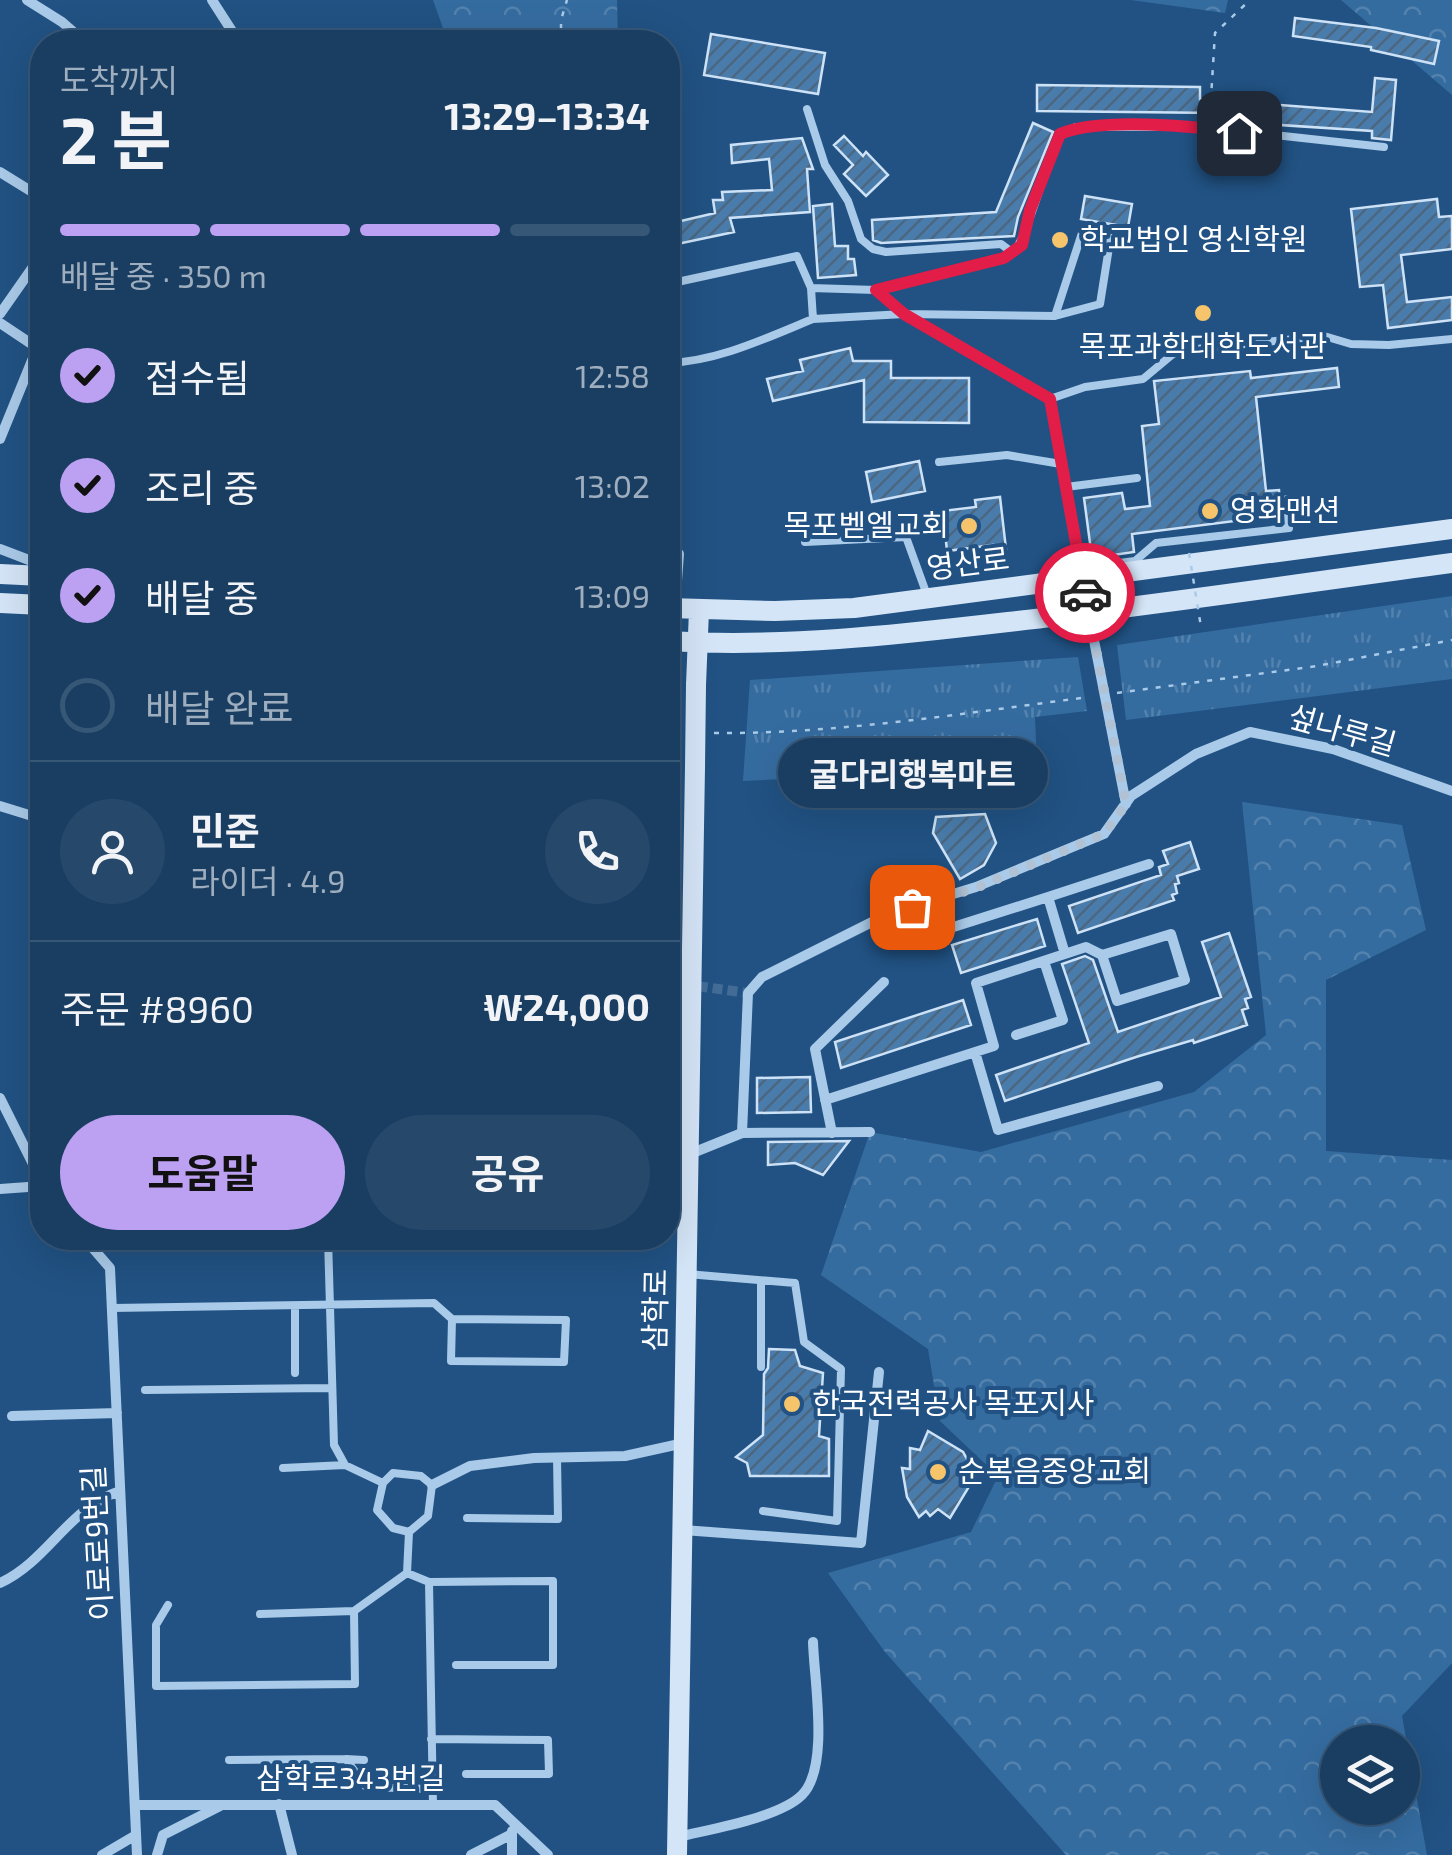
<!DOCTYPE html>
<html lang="ko">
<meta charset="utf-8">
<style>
:root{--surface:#193e62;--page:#26496b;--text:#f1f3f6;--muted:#9faebe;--line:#375777;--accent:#bca0f2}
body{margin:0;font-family:"Exo 2","Noto Sans KR",sans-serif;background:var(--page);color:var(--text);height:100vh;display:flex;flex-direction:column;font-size:38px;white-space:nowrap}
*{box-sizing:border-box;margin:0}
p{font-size:32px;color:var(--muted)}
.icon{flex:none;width:55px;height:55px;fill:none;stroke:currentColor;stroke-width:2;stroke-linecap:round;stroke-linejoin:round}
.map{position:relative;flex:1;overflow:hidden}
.drawer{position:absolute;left:30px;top:30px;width:650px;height:1220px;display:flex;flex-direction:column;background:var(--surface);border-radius:40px;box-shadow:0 10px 40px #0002,0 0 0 2px var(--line)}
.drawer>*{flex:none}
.fabs{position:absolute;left:1320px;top:1725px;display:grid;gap:20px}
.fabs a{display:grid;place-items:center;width:100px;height:100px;border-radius:50%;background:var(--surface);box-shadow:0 10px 40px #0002,0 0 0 2px var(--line);font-size:50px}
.pin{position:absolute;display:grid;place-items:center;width:85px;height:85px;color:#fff;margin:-42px;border-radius:20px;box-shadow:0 5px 15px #0006}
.courier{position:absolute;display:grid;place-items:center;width:100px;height:100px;margin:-50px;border:8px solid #e11d48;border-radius:50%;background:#fff;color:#222;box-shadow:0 2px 12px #0007}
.bubble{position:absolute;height:70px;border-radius:35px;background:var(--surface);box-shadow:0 10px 40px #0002,0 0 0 2px var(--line);font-size:32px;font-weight:700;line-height:70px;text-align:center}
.head em{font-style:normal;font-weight:700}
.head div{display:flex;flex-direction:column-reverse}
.head{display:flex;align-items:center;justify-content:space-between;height:170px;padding:0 30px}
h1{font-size:65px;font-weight:700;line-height:75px}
.bar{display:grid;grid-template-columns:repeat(4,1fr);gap:15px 10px;align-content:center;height:120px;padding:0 30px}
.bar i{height:12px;border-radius:8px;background:var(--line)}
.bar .selected{background:var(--accent)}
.bar p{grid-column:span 4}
.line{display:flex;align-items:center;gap:25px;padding:0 30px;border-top:2px solid var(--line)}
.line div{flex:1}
.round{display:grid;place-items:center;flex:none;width:105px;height:105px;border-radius:52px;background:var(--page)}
ol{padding:0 30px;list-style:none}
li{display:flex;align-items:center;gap:30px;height:110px}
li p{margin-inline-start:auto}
li .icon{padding:10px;border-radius:50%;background:var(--accent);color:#111;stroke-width:4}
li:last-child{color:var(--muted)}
li i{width:55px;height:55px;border:5px solid var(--line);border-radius:50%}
.primary-button{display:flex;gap:20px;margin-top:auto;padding:20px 30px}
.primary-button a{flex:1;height:115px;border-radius:60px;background:var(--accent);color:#111;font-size:40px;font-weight:700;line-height:115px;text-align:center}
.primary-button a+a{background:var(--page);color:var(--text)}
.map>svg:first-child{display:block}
.forest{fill:url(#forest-crowns);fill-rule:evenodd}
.park{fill:url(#park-tufts)}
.building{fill:url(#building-hatch);stroke:#cde2f6;stroke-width:2.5}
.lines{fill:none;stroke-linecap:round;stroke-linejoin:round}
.street-tunnel{stroke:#426c96;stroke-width:10;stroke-dasharray:10 5;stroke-linecap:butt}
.path{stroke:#a9cae8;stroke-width:2.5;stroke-dasharray:5 8;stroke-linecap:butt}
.lane{stroke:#a9cae8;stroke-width:8}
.street{stroke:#a9cae8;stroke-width:10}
.secondary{stroke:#d4e5f7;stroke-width:20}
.path-bridge{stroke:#a9cae8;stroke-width:2.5;stroke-dasharray:5 8;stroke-linecap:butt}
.secondary-bridge{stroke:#d4e5f7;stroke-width:20}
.done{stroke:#b1c2d4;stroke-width:10;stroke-dasharray:0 18}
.route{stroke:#e11d48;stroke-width:12}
.poi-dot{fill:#f5c46b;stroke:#215283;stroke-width:4}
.labels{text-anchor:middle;stroke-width:8;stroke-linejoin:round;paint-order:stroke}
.poi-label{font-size:30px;fill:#fff;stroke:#215283;text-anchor:start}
.street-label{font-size:30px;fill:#fff;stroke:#215283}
</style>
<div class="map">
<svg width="1452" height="1855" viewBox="0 0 1452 1855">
<defs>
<pattern id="forest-crowns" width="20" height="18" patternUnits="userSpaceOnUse" patternTransform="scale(2.5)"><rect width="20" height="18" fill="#356ca0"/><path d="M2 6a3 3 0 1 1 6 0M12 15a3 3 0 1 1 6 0" fill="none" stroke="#5382ae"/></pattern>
<pattern id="park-tufts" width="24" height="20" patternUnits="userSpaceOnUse" patternTransform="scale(2.5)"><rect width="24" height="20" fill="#356ca0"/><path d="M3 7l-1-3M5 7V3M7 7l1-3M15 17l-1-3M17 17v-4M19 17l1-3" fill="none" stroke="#5382ae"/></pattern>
<pattern id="building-hatch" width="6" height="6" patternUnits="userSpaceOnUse" patternTransform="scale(2.5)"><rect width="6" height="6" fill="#4a7cab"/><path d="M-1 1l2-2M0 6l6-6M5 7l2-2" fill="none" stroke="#4b6680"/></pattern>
</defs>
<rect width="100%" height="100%" fill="#215283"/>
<path class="forest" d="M433,0h184l1,42h-170z
M1131,0h97l-3,13z
M1341,0h111v95z
M1242,802l160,23 24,105 -100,50v171l126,9v503l-50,53 25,139h-361l-181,-203 -57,-79 143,-41 27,-56 -58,-55 -12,-72 -107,-74 49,-143 111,20 213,-60 72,-57zM1338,1742h64v66h-64z"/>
<path class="park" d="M1452,596v83l-326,41 -9,-75z
M1078,657l9,54 -52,6 2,50 -294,14 7,-101z"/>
<path class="building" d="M1295,18l81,10 63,13 -5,23 -63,-14v-3l-78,-11z
M711,34l114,19 -7,41 -114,-19z
M1375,78l21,2 -5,60 -19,-2v-7l-154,-10v-8l-181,-2v-26l163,2v12l172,13z
M1033,123l20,9 -35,85 -4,19 -133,7 -8,-3 -1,-20 124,-8z
M844,136l19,20 3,-4 22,23 -22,21 -22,-22 9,-9 -19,-20z
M802,138l11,31h-6l3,43 -80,6 4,14 -66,14v-22l47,-11 -2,-13h10l-1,-8 50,-2 -3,-31 -37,4 -1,-18z
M1085,196l47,8 -4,23 -47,-8z
M1437,199l2,18 13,-1v33l-51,6 6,47 45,-5v23l-64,8 -5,-43 -23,2 -9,-78z
M832,204l3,42h13v13h6l2,16 -38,3 -5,-72z
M850,348l3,13h38v17h78v45l-105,-1v-42l-91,21 -6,-22 36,-8 -3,-11z
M1337,368l2,19 -83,10 10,94 13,-1 2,25 -149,19 2,18 -42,6 -8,-60 38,-5 3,16 25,-3 -8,-80 17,-2 -5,-43 96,-10 1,7z
M919,461l6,30 -53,11 -6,-30z
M1000,497l6,52 -13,2v-6l-46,6 -2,-19 -9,2 -2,-14 9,-1 -1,-8 34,-4 -1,-7z
M985,814l11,29 -12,22 -24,14 -27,-46 3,-16z
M1190,842l9,27 -22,7 2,7 -4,1 2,9 -5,2 2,5 -96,33 -9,-27 92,-31 -2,-8 9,-3 -5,-13z
M1037,919l8,27 -84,27 -9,-28z
M1229,933l22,64 -6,2 3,9 -6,2 5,15 -53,18 -1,-3 -57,17 -131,44 -9,-26 93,-32 -27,-79 23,-8 8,4 25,72 103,-35 -19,-55z
M963,1000l8,25 -130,43 -6,-26z
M810,1077l1,35 -54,1v-35z
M849,1141l-26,34 -28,-12 -27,2v-23z
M769,1349l26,1 5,16 23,7 -4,63 10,3v37h-79l-3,-13 -11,-6 27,-22 1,-61 4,-6z
M928,1431l35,21 13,23 -26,43 -12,-9 -8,7 -4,-5 -7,6 -12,-20 -5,-29 8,1v-21l10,2z"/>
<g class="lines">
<path class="street-tunnel" d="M668,982l80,11"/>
<path class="path" d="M561,42v-22l6,-20
M1210,114l5,-81 35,-33
M1117,693l200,-27 135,-26
M714,733c126,1 250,-20 375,-36"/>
<path class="lane" d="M807,109l18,56 23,36 13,38 12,10 13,3 115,-8 12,9 -9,5 -128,32
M1013,253c13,-12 35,-95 47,-119l16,-7h125l183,20
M668,284l129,-28 14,32 65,2 28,24 146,85
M813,319l91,-5 151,2 45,-12 11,-69 -29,-2 -27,83
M668,363c51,-2 98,-25 145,-44l-2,-31
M939,462l68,-7 54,9
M1066,487l71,-9
M805,542l101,-5 21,58
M1080,568l55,-7 21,-18 133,-15 -2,-29
M1081,575l-31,-176 35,-12 58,-8 30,-25 13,-4 138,-14 27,8 38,1 63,-6
M138,1238h34
M328,1238l6,207 11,20
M687,1274l108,9 9,59 37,27 -4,152 -74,-10
M761,1281v86
M112,1308l322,-5 18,16 114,1 -2,42 -113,-1 1,-42
M295,1373v-66
M145,1390l187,-2
M283,1468l62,-3 38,18
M467,1518l91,1 -1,-62
M407,1573l2,-41 -16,-4 -16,-18 6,-27 10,-10 28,3 11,9 -4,31 -19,16
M168,1605l-12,20v61l199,-2 -1,-73 53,-38 22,9
M260,1614l94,-3
M431,1739l117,1 1,34h-83
M229,1760l117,-1
M364,1760l-18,-1 20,28 67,2
M433,1805l-4,-223 124,-1v84h-97"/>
<path class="street" d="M27,0l35,22 23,20
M212,0l27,42
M0,172l42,26
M0,314l42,-60
M0,323l42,28
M0,439l42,-103
M668,542l11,12 -4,54
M0,549l42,16
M1082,579l44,225
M0,806l42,13
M935,900l9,30 104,-33
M1065,954l-17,-57 101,-33
M1016,1035l47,-15 -19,-59
M975,1052l23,78 160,-44
M0,1098l42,84
M825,1100l169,-54 -18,-63 110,-36 16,8 69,-21 14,46 -68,21 -15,-46
M742,1133l128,-1
M832,1133l-17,-84 69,-67
M690,1154l52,-21 6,-140 14,-16 126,-63 88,-27 128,-53 27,-38 65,-42 54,-22 83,17 119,42
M668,1185h19
M0,1189l42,-3
M84,1238l26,30 27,587
M12,1416l105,-3
M432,1485l38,-19 64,-8 91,-2 59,-13
M683,1530l178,13 18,-171
M0,1583c48,-22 68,-75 120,-92
M279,1804l13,51
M135,1805h360l53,50
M678,1837c32,-8 101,-19 124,-42 28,-28 12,-115 11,-153
M102,1855l34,-20
M157,1855l6,-20 57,-29
M471,1855l41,-21
M512,1855v-24"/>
<path class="secondary" d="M0,574l42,2
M0,603l42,2
M668,608l107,3 79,-3 598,-79
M668,641c113,7 228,-6 340,-19 148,-17 296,-39 444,-59
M696,685l3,-75
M677,1855l18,-1088"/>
<path class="path-bridge" d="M1189,553l12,74"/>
<path class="secondary-bridge" d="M695,767l1,-82"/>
</g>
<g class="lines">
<path class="done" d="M912,907l64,-19 128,-54 22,-30 -41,-211"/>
<path class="route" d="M1085,593l-35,-194 -146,-85 -28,-24 128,-32 18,-13 8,-35 30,-76c40,-17 135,-8 179,-1"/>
</g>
<g class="poi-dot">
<circle cx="1060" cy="240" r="10"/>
<circle cx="1203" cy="313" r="10"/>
<circle cx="1210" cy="511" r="10"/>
<circle cx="969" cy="526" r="10"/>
<circle cx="792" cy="1404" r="10"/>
<circle cx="938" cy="1472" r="10"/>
</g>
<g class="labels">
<g class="poi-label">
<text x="1080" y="250">학교법인 영신학원</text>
<text x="1203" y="357" text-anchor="middle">목포과학대학도서관</text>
<text x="1230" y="521">영화맨션</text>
<text x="949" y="536" text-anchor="end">목포벧엘교회</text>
<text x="812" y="1414">한국전력공사 목포지사</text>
<text x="958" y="1482">순복음중앙교회</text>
</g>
<g class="street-label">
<text transform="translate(968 564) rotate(-7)" y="10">영산로</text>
<text transform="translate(1342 731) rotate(16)" y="10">섶나루길</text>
<text transform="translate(656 1310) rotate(-89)" y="10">삼학로</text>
<text transform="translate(98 1543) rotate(-93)" y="10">이로로9번길</text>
<text x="351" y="1789">삼학로343번길</text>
</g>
</g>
</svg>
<div class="fabs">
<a><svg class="icon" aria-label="layers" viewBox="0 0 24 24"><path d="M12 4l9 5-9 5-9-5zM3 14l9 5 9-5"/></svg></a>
</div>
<div class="pin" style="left:912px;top:907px;background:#ea580c"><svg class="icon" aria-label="bag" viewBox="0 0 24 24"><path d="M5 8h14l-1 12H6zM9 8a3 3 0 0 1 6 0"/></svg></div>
<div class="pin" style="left:1239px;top:133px;background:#1f2937"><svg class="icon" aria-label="home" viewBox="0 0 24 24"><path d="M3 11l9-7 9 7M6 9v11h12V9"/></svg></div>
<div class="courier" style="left:1085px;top:593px"><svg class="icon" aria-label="car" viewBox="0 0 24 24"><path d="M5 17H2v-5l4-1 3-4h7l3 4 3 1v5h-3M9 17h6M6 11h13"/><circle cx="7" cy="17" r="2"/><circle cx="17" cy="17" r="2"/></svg></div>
<div class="bubble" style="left:778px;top:738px;width:270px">굴다리행복마트</div>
<section class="drawer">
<div class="head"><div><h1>2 분</h1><p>도착까지</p></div><em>13:29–13:34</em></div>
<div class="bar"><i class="selected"></i><i class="selected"></i><i class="selected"></i><i></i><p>배달 중 · 350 m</p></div>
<ol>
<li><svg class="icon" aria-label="check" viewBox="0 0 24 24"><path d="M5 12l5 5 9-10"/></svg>접수됨<p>12:58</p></li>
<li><svg class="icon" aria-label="check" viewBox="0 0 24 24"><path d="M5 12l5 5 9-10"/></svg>조리 중<p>13:02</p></li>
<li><svg class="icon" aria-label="check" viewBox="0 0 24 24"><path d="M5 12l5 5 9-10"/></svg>배달 중<p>13:09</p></li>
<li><i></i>배달 완료</li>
</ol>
<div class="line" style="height:180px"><a class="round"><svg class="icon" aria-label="person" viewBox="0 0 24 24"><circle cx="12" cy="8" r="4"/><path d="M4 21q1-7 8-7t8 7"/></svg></a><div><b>민준</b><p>라이더 · 4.9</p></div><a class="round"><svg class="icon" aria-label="phone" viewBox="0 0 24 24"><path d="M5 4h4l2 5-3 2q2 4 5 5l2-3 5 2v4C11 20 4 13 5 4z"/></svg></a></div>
<div class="line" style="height:130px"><div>주문 #8960</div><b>₩24,000</b></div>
<div class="primary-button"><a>도움말</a><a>공유</a></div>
</section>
</div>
